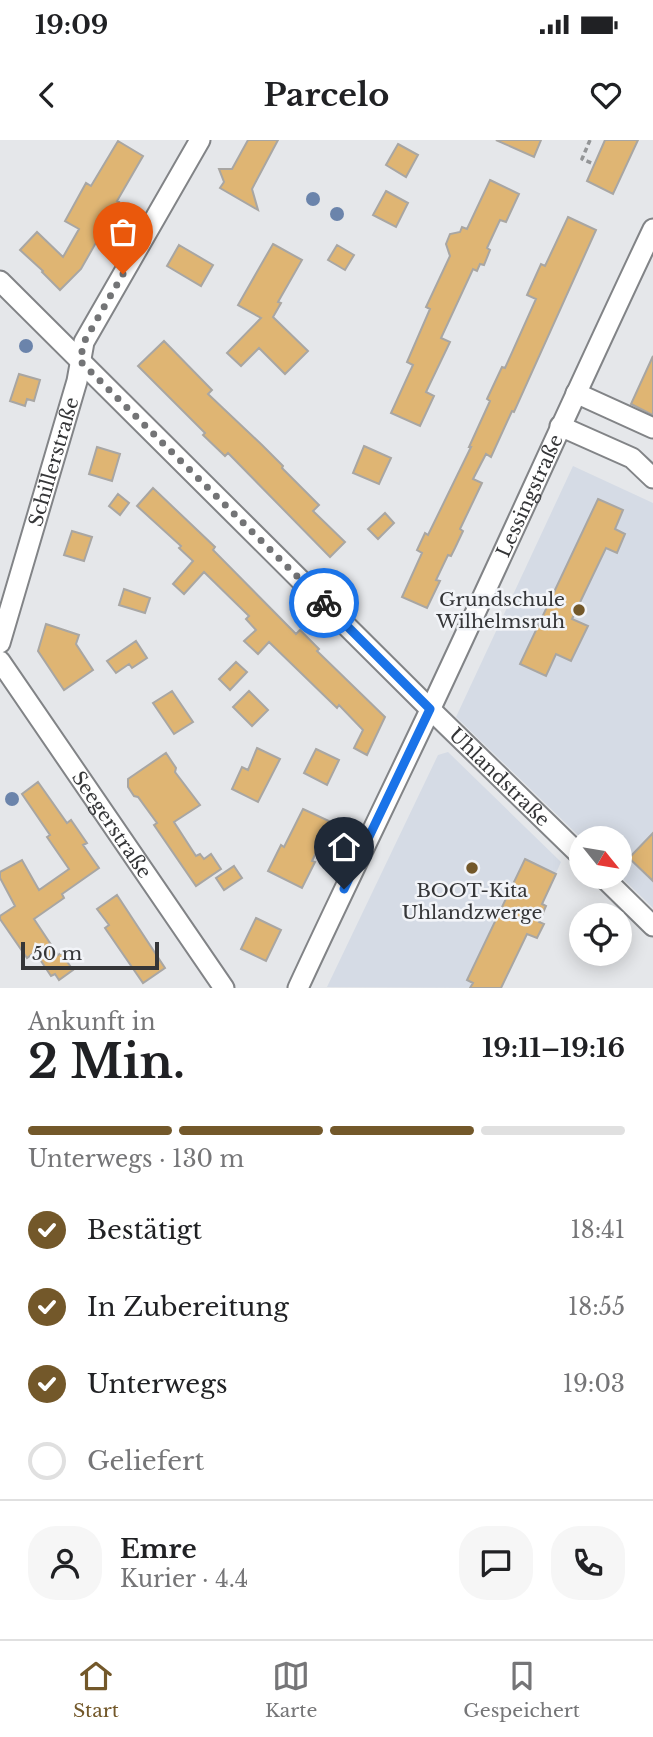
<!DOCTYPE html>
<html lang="de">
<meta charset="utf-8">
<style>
:root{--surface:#fff;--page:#f6f6f6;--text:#202124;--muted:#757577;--line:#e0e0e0;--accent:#73582a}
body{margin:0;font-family:"Libre Baskerville",serif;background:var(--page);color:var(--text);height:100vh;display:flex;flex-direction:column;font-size:26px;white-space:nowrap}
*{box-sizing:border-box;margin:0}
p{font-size:23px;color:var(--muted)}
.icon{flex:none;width:38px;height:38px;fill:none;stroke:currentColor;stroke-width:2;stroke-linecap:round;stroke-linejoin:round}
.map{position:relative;height:848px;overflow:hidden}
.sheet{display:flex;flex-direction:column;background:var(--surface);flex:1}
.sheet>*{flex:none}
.needle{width:46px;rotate:120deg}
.controls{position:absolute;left:569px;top:686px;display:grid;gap:14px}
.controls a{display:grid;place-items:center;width:63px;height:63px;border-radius:50%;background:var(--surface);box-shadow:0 4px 18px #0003;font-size:35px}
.scale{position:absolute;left:21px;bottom:18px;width:138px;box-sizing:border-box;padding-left:7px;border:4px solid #353638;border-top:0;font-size:19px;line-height:24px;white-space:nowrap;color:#353638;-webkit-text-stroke:5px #f2f4f8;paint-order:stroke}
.pin{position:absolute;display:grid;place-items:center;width:60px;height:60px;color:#fff;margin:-72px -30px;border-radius:50% 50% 50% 0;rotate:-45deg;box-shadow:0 0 7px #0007}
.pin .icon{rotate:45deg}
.courier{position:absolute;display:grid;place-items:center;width:70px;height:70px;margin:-35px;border:5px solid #1a73e8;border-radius:50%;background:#fff;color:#222;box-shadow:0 2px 9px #0007}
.overview em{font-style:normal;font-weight:700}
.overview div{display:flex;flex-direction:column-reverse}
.overview{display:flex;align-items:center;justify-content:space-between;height:119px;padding:0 28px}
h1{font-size:46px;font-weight:700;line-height:52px}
.bar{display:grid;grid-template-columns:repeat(4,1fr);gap:10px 7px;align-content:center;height:84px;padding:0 28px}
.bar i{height:9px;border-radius:5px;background:var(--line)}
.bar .active{background:var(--accent)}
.bar p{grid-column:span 4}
.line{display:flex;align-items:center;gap:18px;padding:0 28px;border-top:2px solid var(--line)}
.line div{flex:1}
.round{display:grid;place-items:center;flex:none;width:74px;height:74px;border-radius:28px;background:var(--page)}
ol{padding:0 28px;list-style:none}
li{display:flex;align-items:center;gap:21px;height:77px}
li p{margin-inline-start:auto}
li .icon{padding:7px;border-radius:50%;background:var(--accent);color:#fff;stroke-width:4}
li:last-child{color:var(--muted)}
li i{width:38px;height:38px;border:4px solid var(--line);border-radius:50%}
.status{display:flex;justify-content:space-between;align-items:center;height:49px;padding:0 35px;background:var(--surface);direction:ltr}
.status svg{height:19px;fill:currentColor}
header{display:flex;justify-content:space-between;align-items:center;height:91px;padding:0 28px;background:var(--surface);font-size:32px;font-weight:700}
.menu{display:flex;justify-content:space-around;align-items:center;height:98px;border-top:2px solid var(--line);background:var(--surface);font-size:19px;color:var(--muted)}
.menu a{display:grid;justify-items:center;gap:4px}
.menu .active{color:var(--accent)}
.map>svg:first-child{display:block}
.built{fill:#d5dbe5}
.building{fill:#dfb573;stroke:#a8a6a3;stroke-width:2}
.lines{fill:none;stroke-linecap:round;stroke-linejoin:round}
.minor-casing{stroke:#828487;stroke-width:23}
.path{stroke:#939597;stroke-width:3.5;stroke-dasharray:5 3.5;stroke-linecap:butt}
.minor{stroke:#fff;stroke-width:19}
.tree{fill:#6b84ab}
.done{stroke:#737476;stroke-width:7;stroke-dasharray:0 12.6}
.route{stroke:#1a73e8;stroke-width:9}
.poi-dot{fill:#73582a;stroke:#f2f4f8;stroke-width:2.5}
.labels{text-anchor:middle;stroke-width:5;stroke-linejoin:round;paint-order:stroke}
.street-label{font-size:19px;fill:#353638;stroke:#f2f4f8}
.poi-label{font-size:19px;fill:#353638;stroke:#f2f4f8;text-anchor:end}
</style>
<div class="status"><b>19:09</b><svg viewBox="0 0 49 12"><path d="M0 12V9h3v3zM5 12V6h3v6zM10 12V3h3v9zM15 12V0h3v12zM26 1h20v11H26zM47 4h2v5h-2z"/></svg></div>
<header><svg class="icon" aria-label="back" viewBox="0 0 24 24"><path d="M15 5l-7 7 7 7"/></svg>Parcelo<svg class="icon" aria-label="heart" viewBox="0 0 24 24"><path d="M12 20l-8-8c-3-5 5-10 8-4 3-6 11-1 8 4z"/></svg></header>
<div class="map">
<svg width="653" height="848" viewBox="0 0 653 848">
<rect width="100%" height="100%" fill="#e5e7ea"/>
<path class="built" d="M573,326l80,37v405l-33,-32v-38h-39l-125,-121z
M448,612l113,110 -19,42 4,2 -6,15 4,3 -7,14 -10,-4 -26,54 -174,-1 111,-232z"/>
<path class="building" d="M248,0h30l-26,49 6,21 -38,-22 4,-6 -5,-13h13z
M496,0h45l-7,17z
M605,0h33l-25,54 -26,-13z
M118,1l25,15 -26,45 2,1 -38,67 -21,21 -18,-18 1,-1 -23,-21 17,-18 26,25 16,-28 -14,-8 21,-38 5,3z
M398,4l20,11 -12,22 -20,-12z
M490,40l29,14 -13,28 -6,-2 -13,28 3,2 -6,15 -4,-1 -3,7 -4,-2 -32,69 9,4 -24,50 8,4 -14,30 -29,-13 22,-48 -6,-3 23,-53 -4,-2 24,-51 -4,-12 4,-10 10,-2 2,-5 5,2z
M386,51l22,12 -12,24 -23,-12z
M568,77l28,13 -82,182 -2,-1 -21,46 -5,-3 -13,25 9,4 -22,46 3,2 -8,17 -4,8 -3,-1 -12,25 4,1 -13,27 -25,-11 20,-44 -5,-3 8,-17 3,2 43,-88h-2l21,-46 -3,-2 15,-32 3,1 31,-69 -9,-4 14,-31 4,2z
M273,104l29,16 -24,42 3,1 -8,14 35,34 -23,23 -26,-26 -18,18 -14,-13 34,-35 -23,-13z
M179,105l34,20 -12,21 -34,-20z
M337,105l17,10 -9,15 -17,-10z
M164,201l48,49 -4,4 54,51 21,21 -1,2 37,37 -6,6 32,31 -15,15 -102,-104 -3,3 -22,-21 2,-2 -67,-67z
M653,216v59l-22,-11z
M19,234l21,6 -6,21 -7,-2 -2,7 -15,-5z
M364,306l27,12 -12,26 -26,-11z
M97,307l23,7 -8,27 -23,-7z
M153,348l62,59 -2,3 83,84 4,-4 19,19 -2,2 68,66 -18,38 -13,-7 9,-18 -24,-25 -2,3 -68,-66 -11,12 -14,-13 12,-11 -10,-11 3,-3 -45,-44 -20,22 -11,-10 20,-23 -14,-13 2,-2 -44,-40z
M118,354l11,9 -9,12 -11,-9z
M598,359l25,11 -8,19 10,5 -8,19 -11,-5 -34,71 16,7 -17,35 -15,-7 -10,22 -26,-12z
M385,373l9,10 -16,16 -10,-10z
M72,391l20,6 -8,24 -20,-6z
M124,449l26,9 -5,15 -26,-8z
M46,484l33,11 -3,9 17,26 -29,20 -26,-39z
M136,501l11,17 -15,10 -3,-4 -13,9 -9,-12z
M236,522l11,10 -17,18 -11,-11z
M172,551l21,31 -19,12 -21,-31z
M249,551l19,19 -16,16 -19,-19z
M257,608l23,11 -22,43 -26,-13 10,-22 6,3z
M316,609l23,11 -12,25 -23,-12z
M166,613l10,15 -1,4 25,33 -26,17 22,34 4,-2 4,5 7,-5 10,15 -25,17 -42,-61 3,-2 -19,-26 -4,-1 -6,-9v-8z
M38,642l29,41 4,-3 16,23 -4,2 16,23 -37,26 2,4 -30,21 24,36 3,-2 12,17 -14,10 -4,-6 -4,2 -16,-24 -8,6 -27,-39v-3l15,-10 -15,-28v-6l22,-12 17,30 30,-21 -22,-32 3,-2 -28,-41z
M303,669l28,13 -19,39 3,1 -13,26 -34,-17 13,-26 3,2z
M653,693v48l-24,-23z
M525,719l31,15 -14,30 4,2 -7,16 5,2 -7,14 -10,-4 -26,54h-31l3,-5 -6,-3z
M234,726l8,12 -18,12 -8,-12z
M117,755l48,73 -22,15 -38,-55 4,-3 -12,-16z
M256,778l25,12 -15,31 -25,-12z"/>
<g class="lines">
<g class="minor-casing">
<g id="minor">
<path id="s1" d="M0,141l430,428 151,147"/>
<path d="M576,253l77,35"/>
<path d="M560,286l72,32 21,20"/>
<path id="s2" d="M0,503l77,-262 7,-39 116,-202"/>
<path id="s3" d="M0,521l224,327"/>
<path d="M603,737l50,49"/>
<path id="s4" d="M298,848c43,-93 88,-185 132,-278 75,-159 147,-321 223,-481"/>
</g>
</g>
<path class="path" d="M590,0l-8,19 12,5"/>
<use href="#minor" class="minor"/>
</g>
<g class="tree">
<circle cx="313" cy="59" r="7"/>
<circle cx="337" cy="74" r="7"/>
<circle cx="26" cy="206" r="7"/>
<circle cx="12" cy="659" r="7"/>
</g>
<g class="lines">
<path class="done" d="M123,134l-39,68 -4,19 244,242"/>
<path class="route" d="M324,463l106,106 -86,180"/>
</g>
<g class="poi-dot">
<circle cx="579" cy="470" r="7"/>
<circle cx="472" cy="728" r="7"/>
</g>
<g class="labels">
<g class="street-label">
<text dy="7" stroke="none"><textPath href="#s2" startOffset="189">Schillerstraße</textPath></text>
<text dy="7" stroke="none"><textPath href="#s4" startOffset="544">Lessingstraße</textPath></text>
<text dy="7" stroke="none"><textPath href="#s1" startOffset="704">Uhlandstraße</textPath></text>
<text dy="7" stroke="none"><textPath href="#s3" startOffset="198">Seegerstraße</textPath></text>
</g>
<g class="poi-label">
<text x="565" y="466">Grundschule<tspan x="565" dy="22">Wilhelmsruh</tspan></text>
<text x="472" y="757" text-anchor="middle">BOOT-Kita<tspan x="472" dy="22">Uhlandzwerge</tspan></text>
</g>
</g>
</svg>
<div class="controls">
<a><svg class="needle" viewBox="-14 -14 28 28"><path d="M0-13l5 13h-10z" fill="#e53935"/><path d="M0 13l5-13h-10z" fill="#757577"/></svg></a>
<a><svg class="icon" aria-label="locate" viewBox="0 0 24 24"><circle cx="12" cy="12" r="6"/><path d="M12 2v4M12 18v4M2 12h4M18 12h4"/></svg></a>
</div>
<div class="scale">50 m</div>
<div class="pin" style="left:123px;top:134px;background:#ea580c"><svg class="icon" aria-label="bag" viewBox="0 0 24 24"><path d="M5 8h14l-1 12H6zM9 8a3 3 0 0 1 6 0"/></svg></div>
<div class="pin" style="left:344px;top:749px;background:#1f2937"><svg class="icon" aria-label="home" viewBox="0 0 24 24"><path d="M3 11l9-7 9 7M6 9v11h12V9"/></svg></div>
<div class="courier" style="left:324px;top:463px"><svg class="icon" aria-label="bike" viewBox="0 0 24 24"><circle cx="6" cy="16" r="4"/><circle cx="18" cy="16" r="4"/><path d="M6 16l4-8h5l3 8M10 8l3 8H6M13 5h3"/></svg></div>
</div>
<section class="sheet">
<div class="overview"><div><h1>2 Min.</h1><p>Ankunft in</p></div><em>19:11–19:16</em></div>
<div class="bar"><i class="active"></i><i class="active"></i><i class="active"></i><i></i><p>Unterwegs · 130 m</p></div>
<ol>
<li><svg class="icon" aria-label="check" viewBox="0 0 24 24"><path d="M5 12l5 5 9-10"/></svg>Bestätigt<p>18:41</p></li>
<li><svg class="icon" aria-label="check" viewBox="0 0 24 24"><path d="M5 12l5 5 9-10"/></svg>In Zubereitung<p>18:55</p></li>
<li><svg class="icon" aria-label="check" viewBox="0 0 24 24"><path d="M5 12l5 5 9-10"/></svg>Unterwegs<p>19:03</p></li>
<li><i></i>Geliefert</li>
</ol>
<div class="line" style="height:126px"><a class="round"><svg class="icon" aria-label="person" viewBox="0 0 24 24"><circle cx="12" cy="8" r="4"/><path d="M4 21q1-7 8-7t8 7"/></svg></a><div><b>Emre</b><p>Kurier · 4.4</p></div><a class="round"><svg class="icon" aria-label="chat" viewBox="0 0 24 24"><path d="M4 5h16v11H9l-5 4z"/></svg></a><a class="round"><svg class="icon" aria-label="phone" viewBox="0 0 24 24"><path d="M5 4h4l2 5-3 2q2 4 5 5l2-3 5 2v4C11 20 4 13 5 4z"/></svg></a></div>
</section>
<nav class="menu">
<a class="active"><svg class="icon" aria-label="home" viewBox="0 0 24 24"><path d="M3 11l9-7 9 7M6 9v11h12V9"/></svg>Start</a>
<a><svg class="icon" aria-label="map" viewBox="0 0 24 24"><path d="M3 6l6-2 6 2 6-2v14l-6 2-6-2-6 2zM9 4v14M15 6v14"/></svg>Karte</a>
<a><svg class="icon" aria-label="saved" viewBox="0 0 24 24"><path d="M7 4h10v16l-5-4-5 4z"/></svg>Gespeichert</a>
</nav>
